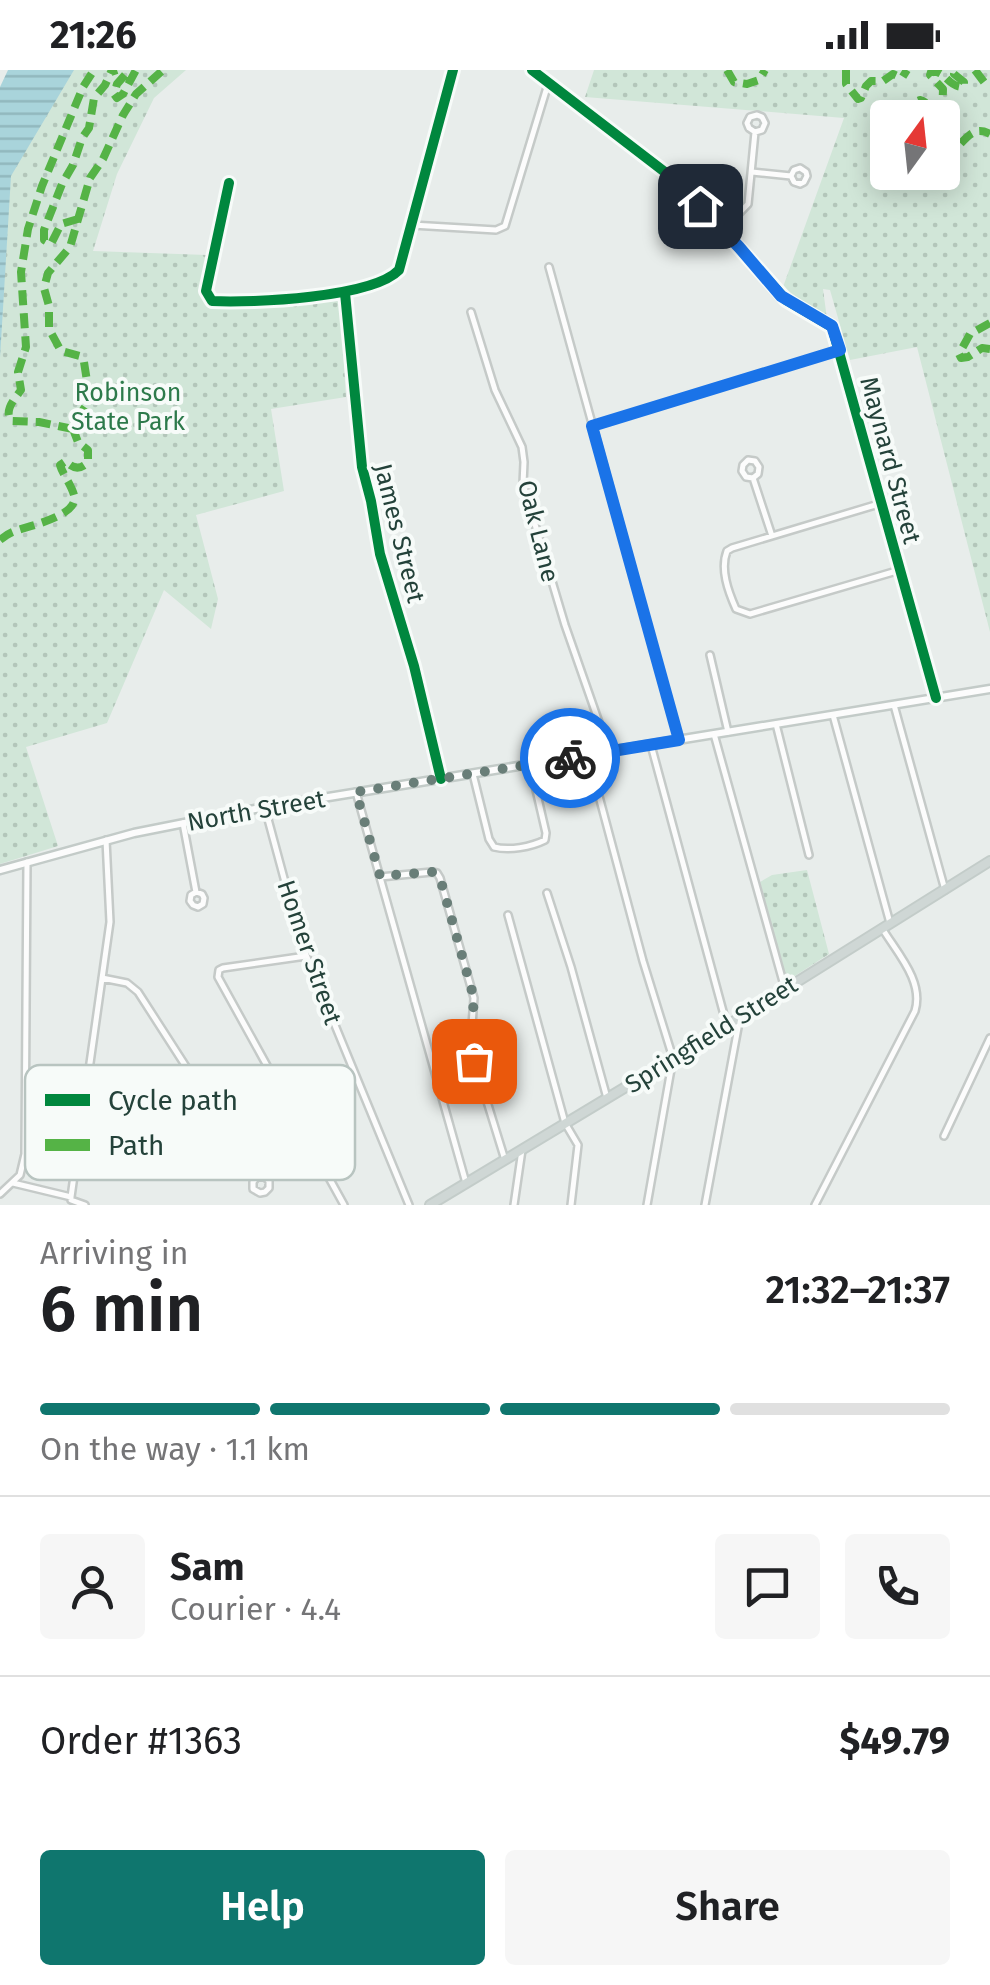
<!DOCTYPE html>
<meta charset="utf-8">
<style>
:root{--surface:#fff;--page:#f6f6f6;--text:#202124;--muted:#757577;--line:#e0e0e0;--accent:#0f766e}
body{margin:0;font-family:"Fira Sans",sans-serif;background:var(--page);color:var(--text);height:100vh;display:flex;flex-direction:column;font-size:38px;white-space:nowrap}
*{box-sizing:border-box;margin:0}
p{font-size:32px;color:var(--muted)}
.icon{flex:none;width:55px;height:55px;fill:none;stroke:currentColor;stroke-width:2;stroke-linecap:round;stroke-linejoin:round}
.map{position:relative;height:1135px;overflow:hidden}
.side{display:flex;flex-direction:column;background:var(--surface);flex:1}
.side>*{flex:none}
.needle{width:65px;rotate:15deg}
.tools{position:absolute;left:870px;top:30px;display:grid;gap:20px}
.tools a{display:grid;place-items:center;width:90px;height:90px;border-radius:10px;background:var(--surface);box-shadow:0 5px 25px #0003;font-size:50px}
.pin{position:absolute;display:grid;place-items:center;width:85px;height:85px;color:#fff;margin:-42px;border-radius:20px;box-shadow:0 5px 15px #0006}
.courier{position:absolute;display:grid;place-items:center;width:100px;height:100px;margin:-50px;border:8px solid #1a73e8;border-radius:50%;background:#fff;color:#222;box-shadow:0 2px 12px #0007}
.summary em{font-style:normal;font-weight:600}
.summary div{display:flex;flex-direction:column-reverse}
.summary{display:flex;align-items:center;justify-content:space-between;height:170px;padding:0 40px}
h1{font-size:65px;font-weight:600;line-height:75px}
.bar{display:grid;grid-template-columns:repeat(4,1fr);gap:15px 10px;align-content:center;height:120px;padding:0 40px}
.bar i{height:12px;border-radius:8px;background:var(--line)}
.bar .on{background:var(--accent)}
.bar p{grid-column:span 4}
.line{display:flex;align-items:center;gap:25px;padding:0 40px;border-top:2px solid var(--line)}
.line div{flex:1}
.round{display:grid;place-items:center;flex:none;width:105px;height:105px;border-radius:10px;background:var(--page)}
.cta{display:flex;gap:20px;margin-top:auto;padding:20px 40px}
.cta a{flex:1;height:115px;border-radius:10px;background:var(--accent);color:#fff;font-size:40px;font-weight:600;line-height:115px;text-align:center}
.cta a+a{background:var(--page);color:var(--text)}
.status{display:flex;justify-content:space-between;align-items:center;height:70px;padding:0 50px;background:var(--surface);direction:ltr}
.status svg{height:28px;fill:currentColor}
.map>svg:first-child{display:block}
.park{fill:url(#park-dots);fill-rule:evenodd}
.water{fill:url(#water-rules)}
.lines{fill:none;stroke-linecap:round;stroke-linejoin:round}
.minor-casing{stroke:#c5cac8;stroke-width:10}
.secondary-casing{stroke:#c3cbc8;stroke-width:11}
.primary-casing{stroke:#c3ccc9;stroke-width:12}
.minor{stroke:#fcfcfc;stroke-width:5}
.secondary{stroke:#fcfcfc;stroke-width:6}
.primary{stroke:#cfd7d5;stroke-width:8}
.quiet{stroke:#55b346;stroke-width:8;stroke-dasharray:15 8;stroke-linecap:butt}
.cycleway-casing{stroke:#f7fbf9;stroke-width:16}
.cycleway{stroke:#00873e;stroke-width:10}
.done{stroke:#697e78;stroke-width:10;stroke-dasharray:0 18}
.route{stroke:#1a73e8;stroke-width:12}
.labels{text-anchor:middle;stroke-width:8;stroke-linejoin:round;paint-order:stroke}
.park-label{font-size:25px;fill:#2d7a4b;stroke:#f7fbf9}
.street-label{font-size:25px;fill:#24423a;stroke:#f7fbf9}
.key{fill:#f7fbf9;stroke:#b8c4c0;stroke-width:2.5}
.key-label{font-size:28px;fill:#24423a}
</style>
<div class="status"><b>21:26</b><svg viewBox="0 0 49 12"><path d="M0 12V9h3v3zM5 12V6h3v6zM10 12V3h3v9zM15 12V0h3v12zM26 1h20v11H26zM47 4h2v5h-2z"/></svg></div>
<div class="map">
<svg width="990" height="1135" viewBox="0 0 990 1135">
<defs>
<pattern id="park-dots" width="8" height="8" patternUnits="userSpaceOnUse" patternTransform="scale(2.5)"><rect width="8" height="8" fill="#d1e6d8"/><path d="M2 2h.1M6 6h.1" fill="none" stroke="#b3c6ba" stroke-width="1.8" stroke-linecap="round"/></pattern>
<pattern id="water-rules" width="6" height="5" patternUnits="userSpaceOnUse" patternTransform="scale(2.5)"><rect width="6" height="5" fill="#a9d4db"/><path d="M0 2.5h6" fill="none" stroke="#91b7bd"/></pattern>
</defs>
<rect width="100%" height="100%" fill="#e8edeb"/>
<path class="park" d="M39,0h147l-32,28 -37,76 -24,77 114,4 -7,39 10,15 130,-8 6,96 -75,12 13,82 -88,24 22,84 -7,30 -47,-39 -57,133 -81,24 32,99 -58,18v-718z
M594,0h396v562l-73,-285 -67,13 -20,-70 -7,-1 4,30 -44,-32 61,-169 -259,-21zM888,48h54v54h-54z
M807,800l22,84 -42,27 -27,-99 12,-7z"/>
<path class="water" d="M8,0h66l-63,106 -11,182v-271z"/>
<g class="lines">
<g class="minor-casing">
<path id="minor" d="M532,0l138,106 53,54 63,70 46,27 104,371
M752,102l39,4 3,-6 6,-2 6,4 1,4 -3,6 -4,2 -6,-2 -3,-6
M229,113l-23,108 6,10c40,2 160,-3 187,-31l54,-200
M412,155l84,5 9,-4 43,-142
M723,160l25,-26 7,-72 7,-2 3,-7 -3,-6 -5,-2 -7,2 -3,6 2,5 6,4
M549,197l130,473
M345,223l17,174 9,34 9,53 34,112 27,113
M471,242l24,78 27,57 2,15 -1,22 42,141 44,126
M592,356l247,-76
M753,408l-7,-1 -4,-6 1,-6 5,-5 7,1 4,6 -1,7 -5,4 19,58
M882,433l-150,45 -5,3c-7,18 1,40 9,58l14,5 150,-44
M710,585l18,77
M894,635l51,185
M833,645l57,208
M776,654l33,131
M714,664l71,255
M651,675l76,281
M588,685l55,206 30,97 -26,147
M473,704l16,65 5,8c15,4 37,0 51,-7l1,-7 -16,-69
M356,722l110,391
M265,738l37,137 107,260
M183,753l13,69 -5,3 -1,6 3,4 5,2 5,-3 1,-6 -2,-4 -6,-2
M380,807l52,-5 5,1 3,5 34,120 -3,40 1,15 33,107
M547,823l24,74 36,131
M508,845l57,208 13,22 -7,60
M306,886l-83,12 -4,2 -1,7 126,228
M102,908l25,5 11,9 119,185 -4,5v7l7,4 5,-1 4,-4v-7l-4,-4h-8
M944,1066l46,-98
M13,1113l58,14v3l14,5
M0,1124l20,-19 5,-21 2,-292
M71,1127l39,-275 -4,-82
M514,1135l8,-55
M705,1135l35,-188
M815,1135l100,-194c9,-30 -18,-58 -33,-83"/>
</g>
<g class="secondary-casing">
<path id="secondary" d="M0,800l134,-37 121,-24 735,-120"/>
</g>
<g class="primary-casing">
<path id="primary" d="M430,1135l282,-170 278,-174"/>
</g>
<use href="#minor" class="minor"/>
<use href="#secondary" class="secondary"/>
<use href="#primary" class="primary"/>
<path class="quiet" d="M727,0l7,12 13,2 12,-4 6,-10
M846,0v14l12,15 3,-1 5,-12 5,-5h12l10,-7 9,4 5,-8
M975,0l9,12h6
M125,5l-8,9 -3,10 3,4 6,-4 13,-24
M911,48l-1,-14 10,-4c10,2 10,13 17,18
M942,48l1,-29 -13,-14 1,-3c16,-2 15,15 33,15v-5l-10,-8 1,-4
M942,82l7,2c14,-8 21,-31 41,-20
M78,149l-17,5 -10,20 -7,-4v-10l18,-46 11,-19 9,-27 7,-10 5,-30 11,-13 6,-13 6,-2
M990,253l-20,11 -11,20 2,4 7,-1 14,-9 8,1
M73,359l-34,-7 -28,-1c-7,-11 3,-21 10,-31l-3,-18 8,-25 -5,-75 7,-43 14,-43 41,-99 11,-17
M0,470c5,-4 9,-7 15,-9 13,-5 65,-15 59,-36 -3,-11 -11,-20 -14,-30l6,-4c6,8 15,9 22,1v-12l-10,-8 -5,-13 5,-12 7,-10 4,-13 -5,-32 -4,-6 -19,-5 -12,-22v-23l-5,-18 4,-15 22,-26 20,-69 13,-19 20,-44 13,-21 27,-24"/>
<g class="cycleway-casing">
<path id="cycleway" d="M532,0l138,106 53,54 63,70 46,27 104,371
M229,113l-23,108 6,10c40,2 160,-3 187,-31l54,-200
M345,223l17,174 9,34 9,53 34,112 27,113"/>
</g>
<use href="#cycleway" class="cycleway"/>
</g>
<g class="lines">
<path class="done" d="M474,991l-3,-23 3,-40 -34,-120 -8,-6 -52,4 -24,-84 214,-34"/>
<path class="route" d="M570,688l109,-18 -87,-314 248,-76 -8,-24 -51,-30 -42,-49 -39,-41"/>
</g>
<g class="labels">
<g class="park-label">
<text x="128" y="331">Robinson<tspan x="128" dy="29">State Park</tspan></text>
</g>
<g class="street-label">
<text transform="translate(891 390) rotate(75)" y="9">Maynard Street</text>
<text transform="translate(539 461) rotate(76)" y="9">Oak Lane</text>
<text transform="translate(400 463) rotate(76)" y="9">James Street</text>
<text transform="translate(256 740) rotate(-10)" y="9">North Street</text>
<text transform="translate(310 882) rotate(71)" y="9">Homer Street</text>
<text transform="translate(711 964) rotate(-32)" y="9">Springfield Street</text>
</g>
</g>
<rect x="25" y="995" width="330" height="115" rx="15" class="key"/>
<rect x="45" y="1024" width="45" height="12" fill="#00873e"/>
<rect x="45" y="1069" width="45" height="12" fill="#55b346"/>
<g class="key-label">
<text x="108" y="1040">Cycle path</text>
<text x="108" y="1085">Path</text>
</g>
</svg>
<div class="tools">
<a><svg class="needle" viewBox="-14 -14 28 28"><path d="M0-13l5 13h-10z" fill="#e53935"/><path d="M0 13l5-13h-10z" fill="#757577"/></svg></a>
</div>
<div class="pin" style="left:474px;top:991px;background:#ea580c"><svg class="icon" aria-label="bag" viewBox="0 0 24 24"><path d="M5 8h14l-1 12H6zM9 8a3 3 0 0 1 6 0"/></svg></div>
<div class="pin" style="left:700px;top:136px;background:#1f2937"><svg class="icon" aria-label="home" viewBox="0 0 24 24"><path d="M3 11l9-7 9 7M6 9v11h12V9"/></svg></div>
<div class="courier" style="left:570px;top:688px"><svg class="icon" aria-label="bike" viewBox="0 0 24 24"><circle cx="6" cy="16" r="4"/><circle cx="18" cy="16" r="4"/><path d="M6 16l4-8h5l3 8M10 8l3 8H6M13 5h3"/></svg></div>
</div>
<section class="side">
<div class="summary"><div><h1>6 min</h1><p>Arriving in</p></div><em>21:32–21:37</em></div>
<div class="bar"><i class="on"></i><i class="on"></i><i class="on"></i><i></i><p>On the way · 1.1 km</p></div>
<div class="line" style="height:180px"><a class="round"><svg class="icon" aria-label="person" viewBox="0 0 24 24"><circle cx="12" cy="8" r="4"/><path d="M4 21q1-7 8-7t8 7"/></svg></a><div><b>Sam</b><p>Courier · 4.4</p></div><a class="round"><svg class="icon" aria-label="chat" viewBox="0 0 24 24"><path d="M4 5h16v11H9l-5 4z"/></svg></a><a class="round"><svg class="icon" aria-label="phone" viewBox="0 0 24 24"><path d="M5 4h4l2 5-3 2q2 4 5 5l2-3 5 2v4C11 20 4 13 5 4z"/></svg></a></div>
<div class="line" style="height:130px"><div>Order #1363</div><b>$49.79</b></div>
<div class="cta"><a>Help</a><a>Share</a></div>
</section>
